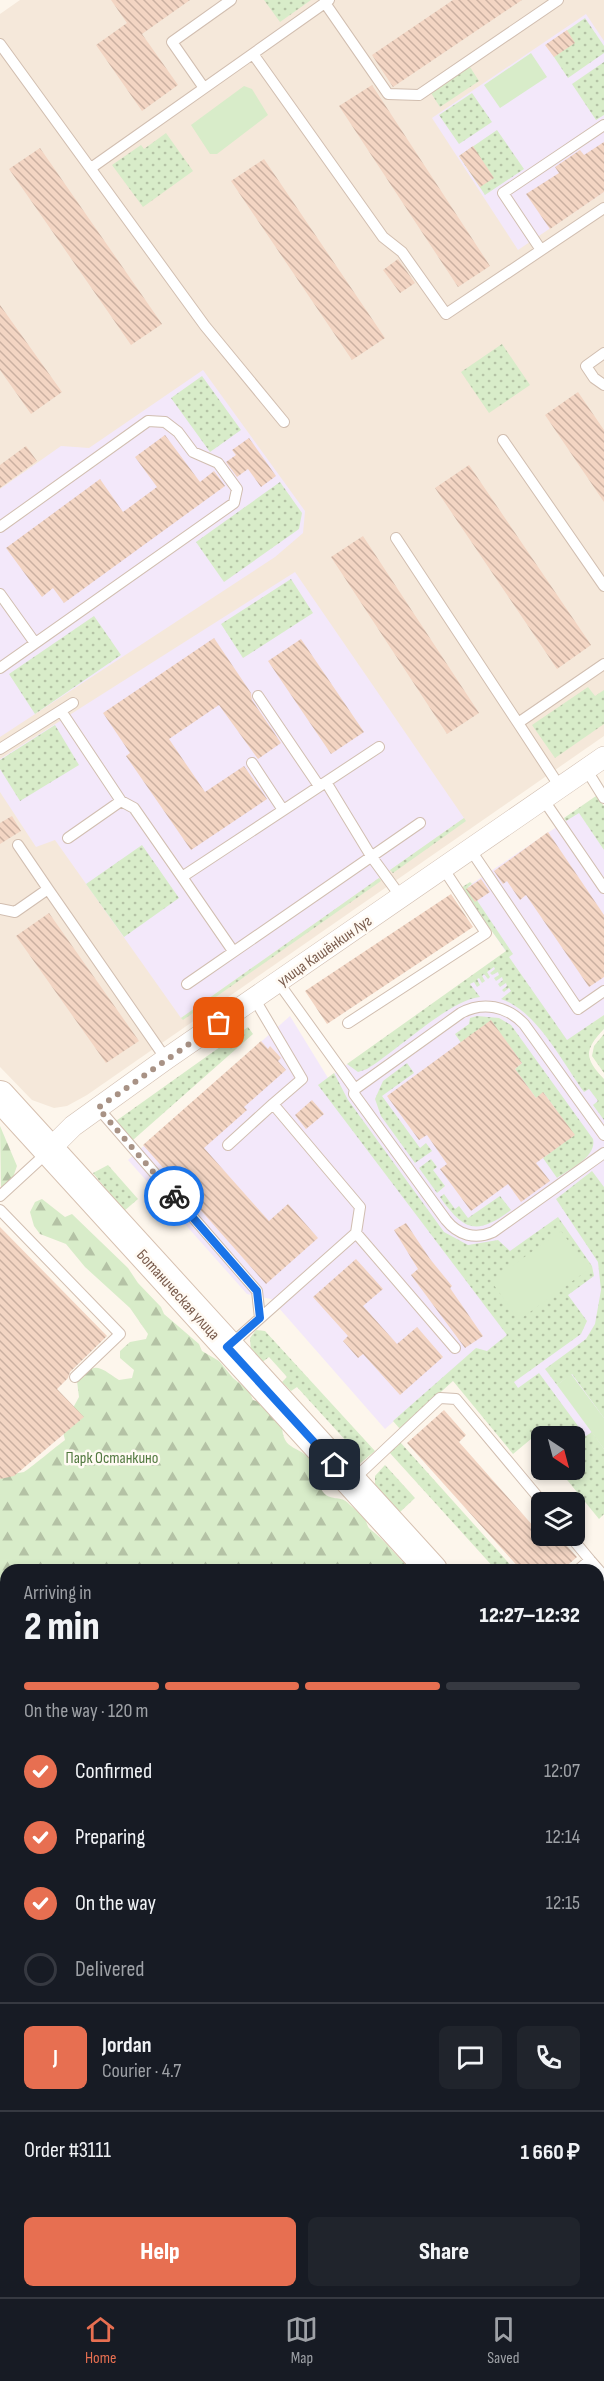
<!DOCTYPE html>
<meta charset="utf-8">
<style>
:root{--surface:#171b24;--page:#20242c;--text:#f1f3f6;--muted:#9ea1a6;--line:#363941;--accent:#e76f51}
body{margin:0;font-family:"Sofia Sans Condensed",sans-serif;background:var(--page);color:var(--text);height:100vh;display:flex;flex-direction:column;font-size:22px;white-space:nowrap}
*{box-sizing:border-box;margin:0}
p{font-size:20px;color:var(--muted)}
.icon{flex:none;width:33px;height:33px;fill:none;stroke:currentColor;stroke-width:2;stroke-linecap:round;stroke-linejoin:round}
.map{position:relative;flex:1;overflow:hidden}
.panel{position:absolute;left:0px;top:1564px;width:604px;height:734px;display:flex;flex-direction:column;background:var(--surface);border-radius:18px 18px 0 0;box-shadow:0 3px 9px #0003}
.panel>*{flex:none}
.needle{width:39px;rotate:144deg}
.buttons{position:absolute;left:531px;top:1426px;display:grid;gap:12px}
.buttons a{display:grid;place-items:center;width:54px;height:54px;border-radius:9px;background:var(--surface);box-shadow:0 3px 9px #0003;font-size:30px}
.pin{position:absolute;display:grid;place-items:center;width:51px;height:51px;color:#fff;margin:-26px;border-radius:12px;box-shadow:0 3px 9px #0006}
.courier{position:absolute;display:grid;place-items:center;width:60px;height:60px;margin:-30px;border:4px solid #1a73e8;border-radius:50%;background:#fff;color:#222;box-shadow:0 2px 8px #0007}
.summary em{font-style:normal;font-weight:800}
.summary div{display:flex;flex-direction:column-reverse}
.summary{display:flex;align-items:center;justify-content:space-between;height:102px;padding:0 24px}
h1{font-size:39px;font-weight:800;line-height:45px}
.bar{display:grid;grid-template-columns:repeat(4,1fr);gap:9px 6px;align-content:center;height:72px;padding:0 24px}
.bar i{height:8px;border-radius:4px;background:var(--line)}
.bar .active{background:var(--accent)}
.bar p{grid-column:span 4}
.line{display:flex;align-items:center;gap:15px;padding:0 24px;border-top:2px solid var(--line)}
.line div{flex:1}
.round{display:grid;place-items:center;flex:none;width:63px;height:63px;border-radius:9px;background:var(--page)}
ol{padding:0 24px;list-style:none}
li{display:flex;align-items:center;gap:18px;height:66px}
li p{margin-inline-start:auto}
li .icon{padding:6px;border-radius:50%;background:var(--accent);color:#fff;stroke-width:4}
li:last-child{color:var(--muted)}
li i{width:33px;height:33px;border:3px solid var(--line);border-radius:50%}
.primary-button{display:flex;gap:12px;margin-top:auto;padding:12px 24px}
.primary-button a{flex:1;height:69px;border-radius:9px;background:var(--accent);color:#fff;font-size:24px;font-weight:800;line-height:69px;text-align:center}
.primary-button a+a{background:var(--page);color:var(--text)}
.tabs{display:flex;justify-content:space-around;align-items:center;height:84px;border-top:2px solid var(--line);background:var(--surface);font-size:16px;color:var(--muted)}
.tabs a{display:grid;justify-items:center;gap:3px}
.tabs .active{color:var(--accent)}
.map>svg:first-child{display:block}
.residential{fill:#f5e8da}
.education{fill:#f3e8fa}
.grass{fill:url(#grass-dots)}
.forest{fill:url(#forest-firs)}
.pitch{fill:#d8ecc9}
.building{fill:url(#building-back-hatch)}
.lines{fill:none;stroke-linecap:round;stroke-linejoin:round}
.service-casing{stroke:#d1beb0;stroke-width:12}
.minor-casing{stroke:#d1beb0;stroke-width:22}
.secondary-casing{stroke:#d6c0b0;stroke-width:32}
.service{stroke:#fff;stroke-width:10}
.minor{stroke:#fff;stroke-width:21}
.secondary{stroke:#fff;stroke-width:30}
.done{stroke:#a89285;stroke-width:6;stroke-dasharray:0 10.8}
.route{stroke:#1a73e8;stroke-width:8}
.labels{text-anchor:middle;stroke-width:5;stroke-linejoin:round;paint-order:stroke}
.street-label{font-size:16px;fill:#7a5c4d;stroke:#fffaf3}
.park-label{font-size:16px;fill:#537a41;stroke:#fffaf3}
</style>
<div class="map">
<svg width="604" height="2297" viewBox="0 0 604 2297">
<defs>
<pattern id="grass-dots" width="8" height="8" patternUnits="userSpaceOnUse" patternTransform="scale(1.5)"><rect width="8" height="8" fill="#d8ecc9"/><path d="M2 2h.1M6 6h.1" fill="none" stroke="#b4c2a5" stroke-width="1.8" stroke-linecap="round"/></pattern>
<pattern id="forest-firs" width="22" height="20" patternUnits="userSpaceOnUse" patternTransform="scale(1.5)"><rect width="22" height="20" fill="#d8ecc9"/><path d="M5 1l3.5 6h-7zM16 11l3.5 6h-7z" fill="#b4c2a5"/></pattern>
<pattern id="building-back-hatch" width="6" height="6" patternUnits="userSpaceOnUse" patternTransform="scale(1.5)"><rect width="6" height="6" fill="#f3d5c3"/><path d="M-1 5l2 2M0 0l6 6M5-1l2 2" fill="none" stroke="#cab0a1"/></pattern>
</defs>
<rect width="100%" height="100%" fill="#fdf6ec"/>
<path class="residential" d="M20,0h584v736l-517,359 -20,11 -13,2 -22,-8 -32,-33v-1053z"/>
<path class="education" d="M586,14l18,27v151l-86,58 -86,-132z
M203,370l102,141 -2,22 -28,24 -275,180v-248l61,-43 28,2z
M295,572l169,246 -283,200 -126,-178 -19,7 -36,-55v-33z
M579,812l25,38v165l-36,25 36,51v385l-30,-39h-24l-73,-89 -92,81 -114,-130 -24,-5 -119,-134 162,-144 38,62 178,-126 -42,-63z"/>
<path class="grass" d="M264,0h47l-31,22z
M585,18l19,28v7l-36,25 -22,-33z
M604,62v53l-8,5 -24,-36z
M470,67l9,14 -39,26 -9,-14z
M472,93l20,29 -33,22 -20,-29z
M497,130l27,39 -39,26 -26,-39z
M166,133l27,38 -50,36 -31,-42 29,-20 3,4z
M502,344l28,41 -41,28 -28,-41z
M202,376l39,54 -31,22 -39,-54z
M280,482l22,31 -3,16 -75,53 -28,-40z
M291,579l22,34 -70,45 -22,-34z
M94,616l27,39 -86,59 -26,-40z
M588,687l7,9 9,-6v34l-49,34 -23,-33z
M55,725l24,40 -59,36 -20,-32v-9z
M596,796l8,10v44l-25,-37 -13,8 -2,-3z
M464,818l2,3 -73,52 -3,-3z
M142,845l37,53 -55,39 -38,-53z
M379,878l2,3 -198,139 -2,-2z
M470,882l2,2 -4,3 45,67 -4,3 58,83 37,-25v14c-20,21 -20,29 0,50v41l-11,-15 5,-4 -9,-12 -5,3c-21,-29 -48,-82 -83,-93l10,-8 -2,-3 -5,4 -2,-2 5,-4 -1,-3 -6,4 -2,-3 5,-4 -1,-3 -6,4 -2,-3 5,-3 -1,-3 -6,3 -2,-2 5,-4 -1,-2 -7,5 3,5 -2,2 -4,-5 -2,2 3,5 -3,2 -3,-5 -2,1 3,6 -3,2 -3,-5 -4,2 10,13c-29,2 -85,55 -113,72l-9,3 -11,-8 159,-113 -45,-63z
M477,1016l22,2 12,7 82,114c4,18 -23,30 -36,39l-14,-20 31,-23 -30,-42 -8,5 -21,-29 7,-6 -31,-42 -25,29 -11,-16 14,-10 1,-6z
M248,1027l5,7 -120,106 -17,-19z
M604,1034v39l-12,-17 2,-10z
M407,1063l7,10 -32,23 38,52 6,-5 6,8 -17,12 -34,-47 -6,-17 8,-18z
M334,1073l14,27 96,132 24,13 30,-5 12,11 48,-34 34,49 2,10 -26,19 19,26 -6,13 -67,48 4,6 21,-15 39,53 -2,2 3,5 3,-2 4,5 6,-4 12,17v65l-5,5 -40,-49h15v-33l-33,1 -4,-4 -24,20 -60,-73 -53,48 -7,-8 83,-73 11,3 20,-16 -189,-250z
M431,1159l6,8 -4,3 12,16 -8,7 -18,-25z
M108,1165l30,34 -14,12 -31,-38z
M592,1171l12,16v231l-32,-44 -15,11 -12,-16 41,-30 9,-15 6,-34 -3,-28 -42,-63z
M444,1194l11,15 4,-3 9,12 32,-22 11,14c-35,26 -47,21 -71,-13z
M256,1330l9,1 110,120 -17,14 -7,-4 7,-7 -61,-67 -6,4 -9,-9 5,-5 -18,-20 -8,6 -10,-11 -1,-14z
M400,1442l115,128h-19l-107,-118z
M385,1465l30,33 -16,15 -24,-29v-8z"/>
<path class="forest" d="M0,1126l17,40 -6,17 -10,4z
M42,1199l23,18 7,-3 56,54 10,15 23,24 3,7 35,30 3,7 17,10 14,17 16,13 4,9 12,4 17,20c0,30 19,19 34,42 6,8 1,19 7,26 7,9 17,4 24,10 5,5 13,11 17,16 3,3 3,9 6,11 16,12 27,28 41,41h-405v624h-6v-720c8,-1 17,0 24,-2 4,-2 34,-27 41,-32l-3,-12 17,-31 -2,-16c18,-20 21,-15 42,-1l13,-2 2,-8 -14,-12v-7l10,-9 16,-3 2,-5 -18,-26 -45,-41 -19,-23 -26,-10 -6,-8 -4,-14 5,-10z
M598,1773l6,6v60l-5,-5z
M604,1953v344h-598l2,-5h590v-305l5,-2 -4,-9 -1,-18z
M0,2212l6,6v57l-6,-7z"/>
<path class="pitch" d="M531,53l16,24 -47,31 -16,-23z
M244,86l8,3 16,26 -51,39h-7l-19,-29z
M561,1231l28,38 -70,51 -28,-39z
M571,1374l33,44v31l-47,-64z"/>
<path class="building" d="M111,0h79l-48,34 36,51 -36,26 -46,-66 31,-22z
M453,0h69l-129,87 -21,-32z
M567,30l8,13 -21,14 -9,-12z
M372,85l118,181 -32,21 -119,-181z
M604,142v50l-54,37 -24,-35 33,-21 -4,-6 25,-17 4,5z
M473,146l21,32 -14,9 -21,-31z
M40,148l122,176 -31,21 -122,-176z
M264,159l121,179 -33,22 -121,-179z
M398,259l17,24 -15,10 -17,-23z
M0,305l62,87 -31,22 -31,-44z
M578,392l26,38v72l-59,-87z
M165,435l35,47 14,-11 11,15 -161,117 -11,-15 -11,9 -36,-49 94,-69 23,33 34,-25 -22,-30z
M249,438l27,38 -15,11 -13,-18 -11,8 -11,-15 10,-7 -4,-5z
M26,446l11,15 -37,27v-23z
M469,465l122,180 -34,24 -122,-181z
M363,536l116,177 -32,21 -116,-177z
M214,638l37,55 1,7 29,43 -23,16 -39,-54 -50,34 36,53 39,-26 23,33 -76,51 -65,-94 4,-3 -27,-40z
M301,639l63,93 -33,22 -63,-93z
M12,816l9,15 -21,13v-21z
M548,832l56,83v62l-15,10 -63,-92 -6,5 -13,-19 -4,3 -9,-13z
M481,879l9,13 -15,10 -9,-13z
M451,894l22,33 -146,97 -22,-33z
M49,913l90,128 -33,22 -90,-127z
M491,1020l31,43 -7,6 21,29 7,-6 32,43 -39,28 14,18 -14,10 -15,11 -13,-18 -37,27 -31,-42 7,-5 -20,-29 -8,5 -32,-44z
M261,1041l7,8 2,-3 11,12 -3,3 8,9 -42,37 3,3 -43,38 65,73 19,-17 30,34 -52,46 -123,-139z
M312,1100l12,14 -18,15 -11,-14z
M406,1223l24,36 22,27 -2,2 33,48 -18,12 -54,-73 7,-6 -24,-39z
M0,1227l107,109 -37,36 -2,6 -11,11 27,28 -70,59 -14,3z
M356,1259l27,30 -20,17 34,38 20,-17 26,30 -43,38 -37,-41 -5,4 -7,-8 -8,-9 5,-5 -35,-39z
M444,1410l22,25 -7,7 83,94h16l19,21 -15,13h-41l-114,-127z"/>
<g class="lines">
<g class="service-casing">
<path id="service" d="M325,3l63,91 31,1 139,-95
M0,44l205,282 79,96
M253,54l130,183 19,15 44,62 158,-106
M204,88l-32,-46 59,-42
M91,168l238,-168
M541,250l-38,-57 101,-68
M604,353l-18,13 8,12 10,7
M503,440l101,146
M0,527l148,-106 17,1 13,10 15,20 25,11 19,26 -3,14 -234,165
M396,538l122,185
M0,594l35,49
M258,696l61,90
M61,711l60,90 13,7 48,69 197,-130
M0,749l73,-46
M252,763l31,47
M586,769l18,29
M326,782l45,74 30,41
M560,787l-42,-64 86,-59
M543,799l61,89
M68,838l53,-37
M18,845l30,44
M470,849l108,160 26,-18
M182,877l51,74
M0,909l15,3 33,-23 118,170
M278,982l77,107 -1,5 92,126c12,15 29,20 47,12l111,-79
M187,984l233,-161
M348,1023l138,-90 -43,-65
M355,1089l106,-76c22,-12 46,-7 63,11l80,111
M98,1108l159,183 3,27
M228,1145l45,-41
M0,1196l49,-45
M0,1210l120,124 -45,43
M356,1233l99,115
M230,1345l126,-112 4,-26 -87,-103 29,-25 -48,-81
M354,1479l86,-81 16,1 87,104
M570,1536l20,24
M578,1570l12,-10 14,16"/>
</g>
<g class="minor-casing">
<path id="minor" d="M49,1150l24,-24 93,-67 438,-302"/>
</g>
<g class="secondary-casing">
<path id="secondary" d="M0,1096l432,474
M598,1754l6,6"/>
</g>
<use href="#service" class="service"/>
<use href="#minor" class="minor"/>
<use href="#secondary" class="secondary"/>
</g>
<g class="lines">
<path class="done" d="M174,1196l-76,-88 121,-85"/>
<path class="route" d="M174,1196l83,95 3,27 -33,29 108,118"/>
</g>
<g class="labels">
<g class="street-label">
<text transform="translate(324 950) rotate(-35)" y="6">улица Кашёнкин Луг</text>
<text transform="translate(179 1294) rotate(48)" y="6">Ботаническая улица</text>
</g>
<g class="park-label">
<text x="112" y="1463">Парк Останкино</text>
</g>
</g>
</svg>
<div class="buttons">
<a><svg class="needle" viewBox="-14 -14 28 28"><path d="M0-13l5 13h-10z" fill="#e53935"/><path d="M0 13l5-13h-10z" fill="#9ea1a6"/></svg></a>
<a><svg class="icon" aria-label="layers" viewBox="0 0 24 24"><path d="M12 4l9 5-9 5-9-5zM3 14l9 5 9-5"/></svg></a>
</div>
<div class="pin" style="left:219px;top:1023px;background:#ea580c"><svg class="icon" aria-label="bag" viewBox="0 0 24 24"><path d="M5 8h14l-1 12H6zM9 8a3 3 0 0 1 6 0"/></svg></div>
<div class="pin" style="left:335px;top:1465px;background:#1f2937"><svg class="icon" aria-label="home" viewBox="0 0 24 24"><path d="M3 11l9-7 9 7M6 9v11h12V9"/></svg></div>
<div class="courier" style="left:174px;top:1196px"><svg class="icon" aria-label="bike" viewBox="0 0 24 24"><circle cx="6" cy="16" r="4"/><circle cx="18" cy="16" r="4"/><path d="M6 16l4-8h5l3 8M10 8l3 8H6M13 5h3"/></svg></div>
<section class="panel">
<div class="summary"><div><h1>2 min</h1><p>Arriving in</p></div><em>12:27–12:32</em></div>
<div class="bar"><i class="active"></i><i class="active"></i><i class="active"></i><i></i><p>On the way · 120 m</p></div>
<ol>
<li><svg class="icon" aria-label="check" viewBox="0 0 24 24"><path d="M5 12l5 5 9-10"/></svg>Confirmed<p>12:07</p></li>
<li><svg class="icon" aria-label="check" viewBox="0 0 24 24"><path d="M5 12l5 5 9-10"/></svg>Preparing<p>12:14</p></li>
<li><svg class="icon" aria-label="check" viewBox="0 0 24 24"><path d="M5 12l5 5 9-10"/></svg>On the way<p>12:15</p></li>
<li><i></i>Delivered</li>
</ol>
<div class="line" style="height:108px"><b class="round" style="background:var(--accent);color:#fff">J</b><div><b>Jordan</b><p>Courier · 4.7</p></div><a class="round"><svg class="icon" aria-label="chat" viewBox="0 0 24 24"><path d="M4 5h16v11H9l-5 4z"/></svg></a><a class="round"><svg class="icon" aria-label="phone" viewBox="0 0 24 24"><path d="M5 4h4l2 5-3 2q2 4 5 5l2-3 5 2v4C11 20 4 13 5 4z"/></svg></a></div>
<div class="line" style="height:78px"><div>Order #3111</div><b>1 660 ₽</b></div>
<div class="primary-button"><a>Help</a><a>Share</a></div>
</section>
</div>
<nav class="tabs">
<a class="active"><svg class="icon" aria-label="home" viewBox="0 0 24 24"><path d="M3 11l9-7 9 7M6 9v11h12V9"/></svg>Home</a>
<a><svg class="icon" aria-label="map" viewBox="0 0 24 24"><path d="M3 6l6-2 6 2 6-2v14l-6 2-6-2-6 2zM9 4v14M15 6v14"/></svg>Map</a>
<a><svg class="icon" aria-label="saved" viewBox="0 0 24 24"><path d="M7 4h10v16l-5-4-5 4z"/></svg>Saved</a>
</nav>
